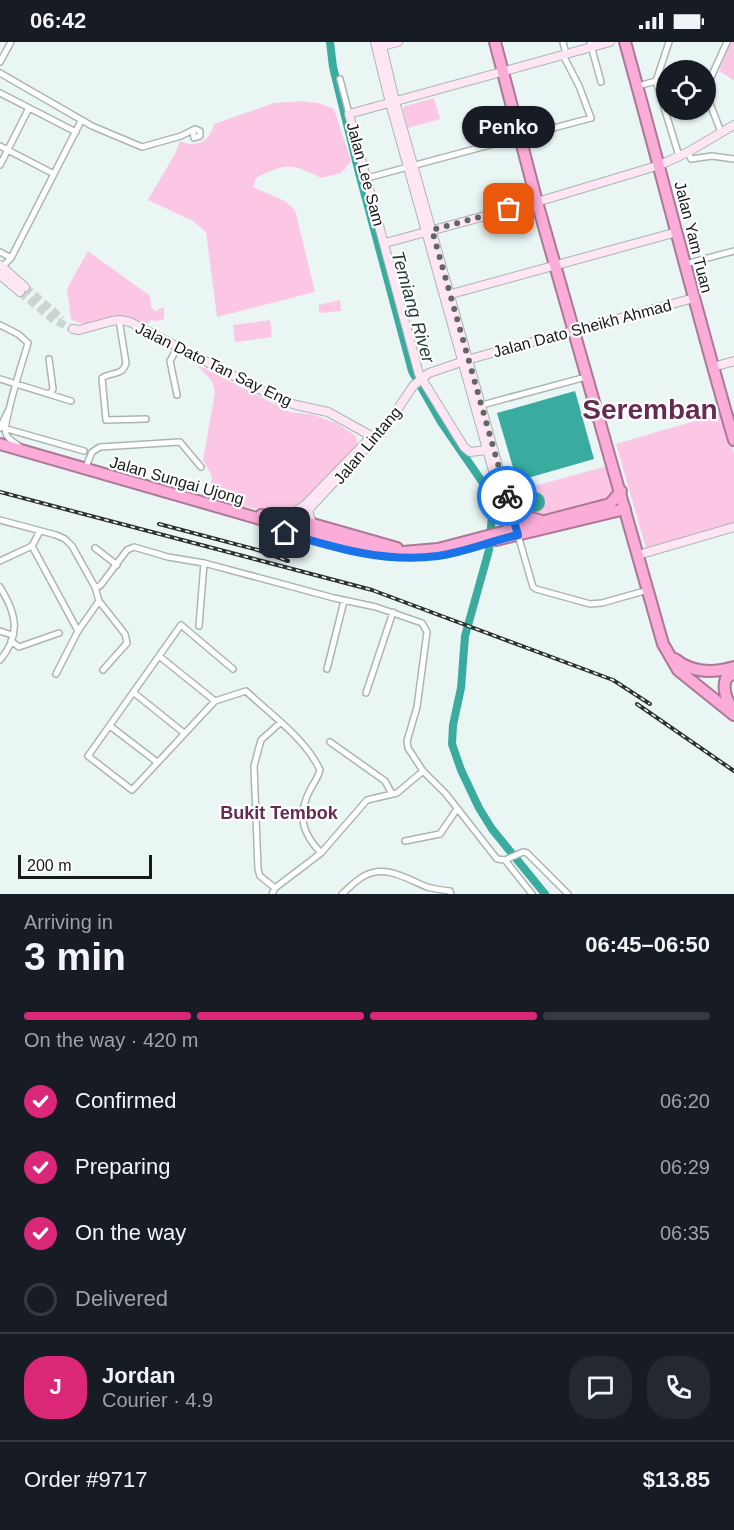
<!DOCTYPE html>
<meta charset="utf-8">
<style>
:root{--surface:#171b24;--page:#242831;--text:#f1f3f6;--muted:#9ea1a6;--line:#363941;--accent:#db2777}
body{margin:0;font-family:Helvetica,sans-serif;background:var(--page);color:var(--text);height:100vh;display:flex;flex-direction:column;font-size:22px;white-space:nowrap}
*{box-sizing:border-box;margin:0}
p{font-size:20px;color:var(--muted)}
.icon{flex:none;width:33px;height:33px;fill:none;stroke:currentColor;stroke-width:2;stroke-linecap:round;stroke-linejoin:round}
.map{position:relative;height:852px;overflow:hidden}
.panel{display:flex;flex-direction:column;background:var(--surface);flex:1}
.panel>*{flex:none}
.buttons{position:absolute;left:656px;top:18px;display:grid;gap:12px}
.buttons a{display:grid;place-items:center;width:60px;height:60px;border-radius:50%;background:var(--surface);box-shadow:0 2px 4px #0004;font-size:30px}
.scale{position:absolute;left:18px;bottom:15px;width:134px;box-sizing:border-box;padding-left:6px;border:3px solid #161a1a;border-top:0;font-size:16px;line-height:21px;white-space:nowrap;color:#161a1a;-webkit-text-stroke:4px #fff;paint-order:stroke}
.pin{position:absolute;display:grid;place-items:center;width:51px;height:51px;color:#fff;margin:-26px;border-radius:12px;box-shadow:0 3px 9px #0006}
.courier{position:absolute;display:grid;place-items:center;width:60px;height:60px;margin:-30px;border:4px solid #1a73e8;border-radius:50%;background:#fff;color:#222;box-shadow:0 2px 8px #0007}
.bubble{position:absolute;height:42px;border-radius:21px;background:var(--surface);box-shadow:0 2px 4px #0004;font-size:20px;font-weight:800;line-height:42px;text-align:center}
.headline em{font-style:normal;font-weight:800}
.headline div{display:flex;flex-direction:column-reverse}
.headline{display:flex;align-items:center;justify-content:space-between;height:102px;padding:0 24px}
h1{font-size:39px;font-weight:800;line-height:45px}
.bar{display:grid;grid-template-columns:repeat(4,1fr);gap:9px 6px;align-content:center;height:72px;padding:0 24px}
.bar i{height:8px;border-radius:4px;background:var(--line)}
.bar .selected{background:var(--accent)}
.bar p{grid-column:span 4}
.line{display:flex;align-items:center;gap:15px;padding:0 24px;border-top:2px solid var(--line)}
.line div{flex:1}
.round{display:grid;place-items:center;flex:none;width:63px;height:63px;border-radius:24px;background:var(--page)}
ol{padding:0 24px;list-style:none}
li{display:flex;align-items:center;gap:18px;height:66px}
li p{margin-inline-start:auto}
li .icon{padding:6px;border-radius:50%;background:var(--accent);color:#fff;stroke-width:4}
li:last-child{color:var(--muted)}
li i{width:33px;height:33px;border:3px solid var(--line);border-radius:50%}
.status{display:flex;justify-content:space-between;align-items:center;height:42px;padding:0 30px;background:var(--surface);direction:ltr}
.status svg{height:16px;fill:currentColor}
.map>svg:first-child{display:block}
.green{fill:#fcc7e4}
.water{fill:#3aab9f}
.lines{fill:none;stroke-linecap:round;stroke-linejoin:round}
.river{stroke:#3aab9f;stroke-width:8}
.secondary-tunnel{stroke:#cad5d3;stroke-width:8;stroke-dasharray:8 4;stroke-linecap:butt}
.street-casing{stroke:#abb6b4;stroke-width:8}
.secondary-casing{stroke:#abb6b4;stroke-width:10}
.highway-casing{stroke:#ab7996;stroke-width:14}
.street{stroke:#fff;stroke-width:5}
.secondary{stroke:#fee6f4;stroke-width:8}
.highway{stroke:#fbacd9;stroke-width:10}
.rail-casing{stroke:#2d3232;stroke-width:4}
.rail{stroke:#fff;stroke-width:1.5;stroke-dasharray:4.5;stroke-linecap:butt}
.done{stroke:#606766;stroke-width:6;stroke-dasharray:0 10.8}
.route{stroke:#1a73e8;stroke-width:8}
.labels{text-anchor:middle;stroke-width:4.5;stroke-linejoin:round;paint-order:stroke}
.street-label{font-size:16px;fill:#161a1a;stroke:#fff}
.water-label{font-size:18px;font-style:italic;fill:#243d39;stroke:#fff}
.neighbourhood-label{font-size:18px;font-weight:bold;fill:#672a50;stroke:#fff}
.town-label{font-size:28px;font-weight:bold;fill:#672a50;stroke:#fff}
</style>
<div class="status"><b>06:42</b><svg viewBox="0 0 49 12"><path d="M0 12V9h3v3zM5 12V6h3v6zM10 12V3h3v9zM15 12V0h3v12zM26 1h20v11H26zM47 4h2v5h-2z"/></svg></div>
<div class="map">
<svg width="734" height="852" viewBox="0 0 734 852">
<rect width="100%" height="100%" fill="#eaf6f4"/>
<path class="green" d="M731,0h3v38l-15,-9z
M434,56l6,21 -32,9 -5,-19 2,-3z
M303,59l19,3 12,5 17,52 -10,12 -20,5c-30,-15 -35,-15 -65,0l-3,9 32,14 10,9 20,82 -98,25 -11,-85 -13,-11 -45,-21 28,-48 4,-11c17,8 30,0 34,-17l60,-21z
M88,209l62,45 1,11 4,4 9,-4v12l-6,2 -7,-1 -4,5c-8,-3 -19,-10 -28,-9 -18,1 -31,14 -48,3l-4,-30z
M340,258l1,11 -22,2v-8z
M270,278l2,17 -37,5 -2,-17z
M196,322l94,48 24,3 22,8 20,13 2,9 -61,67 -7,1 -81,-11 3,-26 -9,-16 12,-67 -3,-12z
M722,371l12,41v69l-88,25 -30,-104z
M607,424l8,26 -8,7 -66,17h-9l-20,-10 -3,-13z"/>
<path class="water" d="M575,349l19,68 -77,22 -20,-68z
M525 460a10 10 0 1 1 20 0a10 10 0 1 1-20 0Z"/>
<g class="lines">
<path class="river" d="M330,0l3,25 26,106 53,198 29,51 42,61 6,14 3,19 -3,34 -24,86 -4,52 -8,37 -1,19 9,26 18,38 13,21 53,65"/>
<path class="secondary-tunnel" d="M25,245l37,32
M20,250l34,28 19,9"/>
<g class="street-casing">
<path id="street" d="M563,0l3,12
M590,0l11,40
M0,20l11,-20
M0,31l92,53 50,21 39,-11 14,-7 5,2v5l-6,2 -1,-7
M340,37l9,35
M656,39l23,75
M638,44l18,-5 13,-39
M0,51l76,39
M721,90l-12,-31 -2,-15 20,-44
M0,104l54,28
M688,110l3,7 21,-3 22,3
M0,123l29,-57
M367,136l224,-60 -12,-32 -16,-31
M0,210l11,6
M685,222l49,-13
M2,225l9,-9 70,-137
M119,278l7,43c-4,14 -14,8 -24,15l4,42 40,-1
M0,283l18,9 10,9c-4,14 -26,81 -22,91 2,6 10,9 14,13
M49,317l4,30 -3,5
M0,337l71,22
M177,353l-7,-34 8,-15
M482,363l104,-28
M0,385l84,24
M0,386l8,-17
M85,427l7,-17 8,-5 80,-5 21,25
M0,478l56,15 9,4 7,7 23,41 4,14 26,33 2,9 -24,27
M518,493l15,52 3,2 54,15 12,-1 46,-13
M32,504l46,85
M95,506l22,17
M0,519l32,-15 8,-15
M0,545c16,26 22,47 0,73
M95,545l5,-1 27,-36 7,-3 34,10 36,6 130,35 42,9 46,16 5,9 -10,75 -10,34 1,7 15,23 23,23 51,65 8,1 27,34
M199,584l5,-63
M0,589l12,4
M11,599l8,6 40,-14
M159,614l56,45
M233,627l-52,-44 -93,131 44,34 83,-89 31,-10c25,24 59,47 74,79 -2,8 -7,14 -11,22 -12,25 -6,42 12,61
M327,627l17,-68
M56,632l22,-43 21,-30
M133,650l51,41
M366,651l27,-81
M110,684l47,36
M330,700l55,39 7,13
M405,799l35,-7 17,-25
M505,818l18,-8 4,1 41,41
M275,846l-15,-12 -2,-7 -4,-103 7,-26 19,-17
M272,852l3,-6 46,-35 46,-53 30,-7 26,-22
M342,852c7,-6 14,-14 22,-18 22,-12 43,3 63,11 7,2 15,3 23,4l1,3"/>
</g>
<g class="secondary-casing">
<path id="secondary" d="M375,0l15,61 121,432
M381,0l14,59 122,432
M378,5l20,-5
M385,201l152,-41 123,-37 28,-13 46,-27
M0,223l25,22
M0,233l20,17
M451,252l226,-62
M73,287l6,1 33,-9 8,-1 10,2 148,77 18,6 32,7 47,26
M713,325l21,-6
M487,408l-17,2 -6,-5 -45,-73 -70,-260 261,-72
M288,475l18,-13 61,-63
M312,481l-3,-8v-6l78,-84 26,-39 16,-13 41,-14 224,-61
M638,513l96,-28"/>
</g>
<g class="highway-casing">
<path id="highway" d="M495,0l42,160 126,442 15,26 56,45
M625,0c37,132 70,266 109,398
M0,402l354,102 37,7 47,-4 172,-45 11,-13
M510,466l11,8 18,4
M261,473l27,2 109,31
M496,498l129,-31
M675,617c17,14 39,14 59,8
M734,670c-7,-12 -12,-21 -8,-34l8,-5"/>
</g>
<use href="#street" class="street"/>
<use href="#secondary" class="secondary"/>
<use href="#highway" class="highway"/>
<g class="rail-casing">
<path id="rail" d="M0,450l372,98 241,90 37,24
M159,482l99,26 30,11
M637,662l97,67"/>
</g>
<use href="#rail" class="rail"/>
</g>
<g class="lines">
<path class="done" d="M507,454l-75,-266 77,-21"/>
<path class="route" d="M285,491c51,15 99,30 153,23 27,-4 53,-15 80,-21l-11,-39"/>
</g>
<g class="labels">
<g class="street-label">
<text transform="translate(366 132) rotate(75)" y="6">Jalan Lee Sam</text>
<text transform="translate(694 195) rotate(76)" y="6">Jalan Yam Tuan</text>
<text transform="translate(582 286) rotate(-15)" y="6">Jalan Dato Sheikh Ahmad</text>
<text transform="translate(214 322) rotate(26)" y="6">Jalan Dato Tan Say Eng</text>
<text transform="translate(367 403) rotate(-50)" y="6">Jalan Lintang</text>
<text transform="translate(177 438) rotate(16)" y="6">Jalan Sungai Ujong</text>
</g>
<g class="water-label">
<text transform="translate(413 265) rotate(74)" y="6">Temiang River</text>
</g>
<g class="neighbourhood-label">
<text x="279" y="777">Bukit Tembok</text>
</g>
<g class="town-label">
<text x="650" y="377">Seremban</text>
</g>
</g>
</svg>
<div class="buttons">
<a><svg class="icon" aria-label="locate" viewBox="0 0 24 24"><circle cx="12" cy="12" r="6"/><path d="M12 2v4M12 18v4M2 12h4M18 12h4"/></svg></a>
</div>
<div class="scale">200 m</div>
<div class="pin" style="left:509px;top:167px;background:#ea580c"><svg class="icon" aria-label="bag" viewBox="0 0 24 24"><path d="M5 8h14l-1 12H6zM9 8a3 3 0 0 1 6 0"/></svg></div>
<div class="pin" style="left:285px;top:491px;background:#1f2937"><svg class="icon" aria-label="home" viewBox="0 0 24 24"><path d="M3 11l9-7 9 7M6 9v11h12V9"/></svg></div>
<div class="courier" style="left:507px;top:454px"><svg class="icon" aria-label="bike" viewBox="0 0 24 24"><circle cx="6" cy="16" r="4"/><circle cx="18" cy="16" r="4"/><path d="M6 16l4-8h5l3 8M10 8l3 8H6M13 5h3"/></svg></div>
<div class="bubble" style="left:462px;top:64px;width:93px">Penko</div>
</div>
<section class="panel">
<div class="headline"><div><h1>3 min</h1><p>Arriving in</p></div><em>06:45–06:50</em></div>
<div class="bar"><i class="selected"></i><i class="selected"></i><i class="selected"></i><i></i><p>On the way · 420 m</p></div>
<ol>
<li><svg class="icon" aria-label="check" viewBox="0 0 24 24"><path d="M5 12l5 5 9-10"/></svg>Confirmed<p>06:20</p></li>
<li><svg class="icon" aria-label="check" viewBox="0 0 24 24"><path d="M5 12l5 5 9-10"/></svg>Preparing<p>06:29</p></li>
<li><svg class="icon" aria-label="check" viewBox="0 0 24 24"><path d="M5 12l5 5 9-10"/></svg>On the way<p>06:35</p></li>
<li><i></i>Delivered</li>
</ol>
<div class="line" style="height:108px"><b class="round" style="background:var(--accent);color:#fff">J</b><div><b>Jordan</b><p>Courier · 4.9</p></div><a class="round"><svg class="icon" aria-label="chat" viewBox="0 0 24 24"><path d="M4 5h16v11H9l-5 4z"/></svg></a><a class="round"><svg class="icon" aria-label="phone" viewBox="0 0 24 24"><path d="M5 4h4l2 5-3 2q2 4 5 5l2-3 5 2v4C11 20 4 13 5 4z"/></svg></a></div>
<div class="line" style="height:78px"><div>Order #9717</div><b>$13.85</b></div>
</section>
